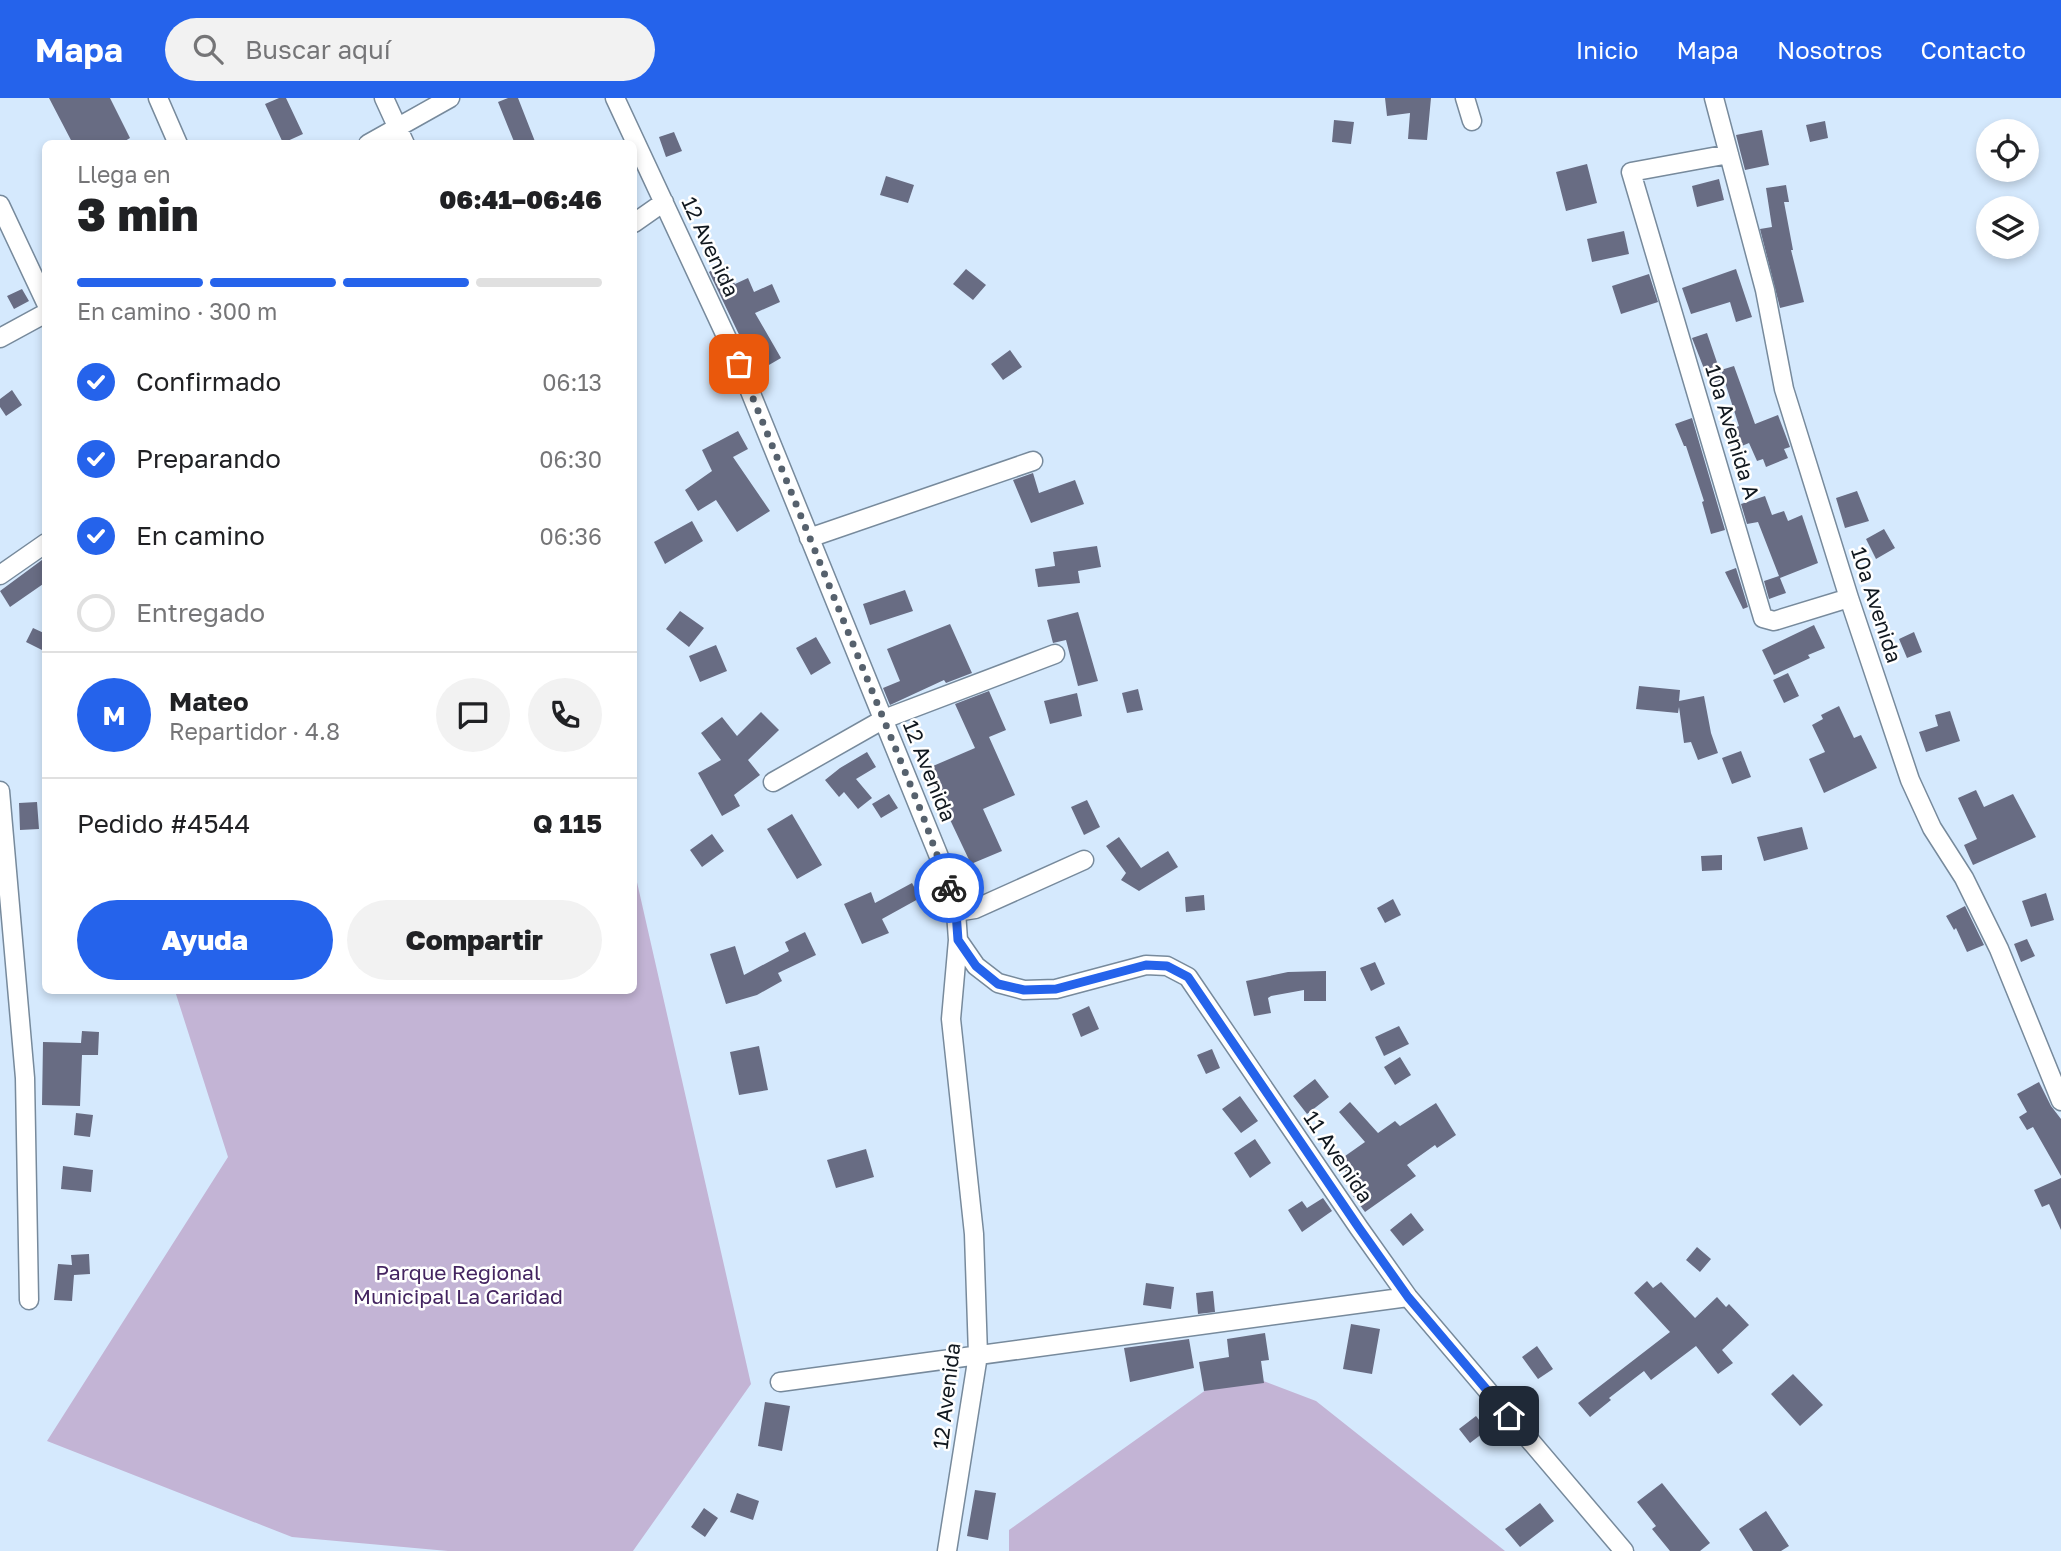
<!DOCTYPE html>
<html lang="es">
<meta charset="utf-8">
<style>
:root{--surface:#fff;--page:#f2f2f2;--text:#202124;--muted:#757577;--line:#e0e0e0;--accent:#2563eb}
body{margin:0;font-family:"Golos Text",sans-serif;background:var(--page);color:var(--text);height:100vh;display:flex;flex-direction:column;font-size:26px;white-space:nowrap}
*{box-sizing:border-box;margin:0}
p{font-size:23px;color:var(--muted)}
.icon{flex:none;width:38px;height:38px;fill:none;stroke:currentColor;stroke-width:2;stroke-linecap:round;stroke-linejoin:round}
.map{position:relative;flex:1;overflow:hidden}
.panel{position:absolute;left:42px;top:42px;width:595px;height:854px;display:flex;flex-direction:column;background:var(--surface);border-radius:10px;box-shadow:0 4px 10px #0003}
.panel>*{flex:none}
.fabs{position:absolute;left:1976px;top:21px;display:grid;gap:14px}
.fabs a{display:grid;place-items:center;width:63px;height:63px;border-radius:50%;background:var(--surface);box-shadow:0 4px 10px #0003;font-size:35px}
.pin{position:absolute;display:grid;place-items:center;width:60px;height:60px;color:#fff;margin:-30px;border-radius:14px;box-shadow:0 4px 10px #0006}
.courier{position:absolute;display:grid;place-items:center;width:70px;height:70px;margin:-35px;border:5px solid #2563eb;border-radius:50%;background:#fff;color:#222;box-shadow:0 2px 9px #0007}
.head em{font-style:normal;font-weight:800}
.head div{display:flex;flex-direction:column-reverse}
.head{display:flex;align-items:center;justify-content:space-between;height:119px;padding:0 35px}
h1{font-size:46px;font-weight:800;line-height:52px}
.bar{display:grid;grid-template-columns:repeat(4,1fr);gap:10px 7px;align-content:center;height:84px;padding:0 35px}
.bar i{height:9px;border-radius:5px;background:var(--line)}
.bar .current{background:var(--accent)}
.bar p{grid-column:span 4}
.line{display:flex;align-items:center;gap:18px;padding:0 35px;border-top:2px solid var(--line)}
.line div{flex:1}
.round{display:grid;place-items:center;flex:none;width:74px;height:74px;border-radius:37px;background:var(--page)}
ol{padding:0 35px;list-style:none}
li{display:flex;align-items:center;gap:21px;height:77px}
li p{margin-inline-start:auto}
li .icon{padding:7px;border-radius:50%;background:var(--accent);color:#fff;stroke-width:4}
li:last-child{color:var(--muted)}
li i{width:38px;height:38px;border:4px solid var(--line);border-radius:50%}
.cta{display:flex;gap:14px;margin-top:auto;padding:14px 35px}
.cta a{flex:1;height:80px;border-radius:42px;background:var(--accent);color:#fff;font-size:28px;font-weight:800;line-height:80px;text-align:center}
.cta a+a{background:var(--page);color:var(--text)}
header{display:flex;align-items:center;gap:42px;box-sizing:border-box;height:98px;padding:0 35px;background:var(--accent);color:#fff}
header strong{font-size:33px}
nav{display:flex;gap:38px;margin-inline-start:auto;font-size:24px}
.search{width:490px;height:63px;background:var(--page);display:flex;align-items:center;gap:18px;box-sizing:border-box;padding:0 24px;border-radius:38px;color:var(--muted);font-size:26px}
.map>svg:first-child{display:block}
.green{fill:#c3b4d5}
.building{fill:#686c83}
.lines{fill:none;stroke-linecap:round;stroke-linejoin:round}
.minor-casing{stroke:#778a9c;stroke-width:21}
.minor{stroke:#fff;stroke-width:18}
.done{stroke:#56616d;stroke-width:7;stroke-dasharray:0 12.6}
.route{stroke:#2563eb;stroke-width:9}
.labels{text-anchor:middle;stroke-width:5;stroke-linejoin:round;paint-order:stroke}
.street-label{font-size:21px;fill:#11181f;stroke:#fff}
.park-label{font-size:21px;fill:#442561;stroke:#fff}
</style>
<header>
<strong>Mapa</strong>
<div class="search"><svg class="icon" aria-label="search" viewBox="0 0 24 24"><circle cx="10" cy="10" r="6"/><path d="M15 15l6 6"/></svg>Buscar aquí</div>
<nav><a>Inicio</a><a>Mapa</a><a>Nosotros</a><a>Contacto</a></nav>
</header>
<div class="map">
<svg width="2061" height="1453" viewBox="0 0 2061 1453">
<rect width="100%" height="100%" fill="#d5e9fd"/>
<path class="green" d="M634,771l117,515 -118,167h-185l-156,-14 -245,-96 181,-284 -53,-166 459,-1z
M1234,1272l82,31 189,150h-496v-21z"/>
<path class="building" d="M49,0h61l20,40 -10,6h-47z
M279,0h7l17,36 -20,9 -18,-39z
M508,0h10l18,46h-21l-17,-42z
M1385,0h46l-4,42 -19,-1 2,-26 -23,3z
M1334,22l20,2 -3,22 -19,-2z
M1825,23l3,17 -18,4 -4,-17z
M1762,32l7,35 -24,5 -9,-35z
M674,34l8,19 -16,6 -7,-20z
M1587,66l10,39 -31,8 -10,-39z
M886,78l28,9 -6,18 -28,-8z
M1719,81l5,21 -27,7 -5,-21z
M1786,87l3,17h-5l9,48h-2l13,52 -24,6 -20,-79 12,-2 -6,-39z
M1624,133l5,23 -37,8 -5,-23z
M722,165l13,21 13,-6 6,14 18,-8 8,18 -25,11 26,45 -24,14 -48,-100z
M966,171l20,16 -13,15 -20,-16z
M1736,171l16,48 -16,5 -6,-20 -39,12 -9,-26z
M1649,176l9,28 -37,12 -9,-28z
M22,191l7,12 -15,8 -7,-13z
M1707,235l16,47 -13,4 -18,-46z
M1010,252l12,17 -19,13 -12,-16z
M1734,268l21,58 23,-9 12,32 -6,2 4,9 -22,9 -3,-8 -6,2 -8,-18 -12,5 -8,-18 10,-4 -18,-56z
M12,292l10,15 -16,11 -6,-9v-8z
M1692,320l33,112 -14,4 -9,-32 2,-1 -18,-55h-2l-9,-22z
M738,333l10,18 -15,8 37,54 -33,21 -21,-32 -18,11 -13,-21 27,-19 -10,-21z
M1033,375l6,20 36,-13 9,24 -53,19 -18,-43z
M1857,393l12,30 -24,7 -9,-30z
M1765,398l7,19 12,-4 4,10 14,-6 16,48 -38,15 6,15 -17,6 -5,-18 15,-5 -21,-54 -11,2 -6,-20z
M692,423l11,20 -38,23 -11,-22z
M1884,431l11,19 -19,11 -10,-20z
M1097,448l4,21 -23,4 2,12 -42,4 -3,-18 20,-3 -2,-14z
M46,459v25l-36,25 -10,-16z
M1736,470l12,39 -5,2 -18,-37z
M905,492l8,21 -43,14 -7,-21z
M680,513l24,17 -15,19 -23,-18z
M1078,514l20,69 -20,5 -12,-46 -13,3 -6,-23z
M950,526l22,49 -26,10 -2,-3 -54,25 -7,-17 17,-7 -13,-32z
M1814,527l11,23 -17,7 2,3 -36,17 -12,-25z
M33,530l13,6v18l-20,-10z
M1914,534l8,20 -15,6 -8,-19z
M816,539l15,26 -20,12 -15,-27z
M716,547l11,26 -27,11 -11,-26z
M1788,575l11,23 -15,7 -11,-23z
M1639,588l41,4 -1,11 25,-5 7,37 7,20 -20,7 -7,-18 -7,1 -5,-36 -1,6 -42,-4z
M1138,591l5,21 -16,3 -5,-20z
M989,593l17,39 -17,7 26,58 -32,14 19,42 -31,13 -45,-95 49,-21 -20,-44z
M1077,595l5,23 -32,8 -6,-23z
M1839,608l15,32 7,-3 16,33 -53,25 -15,-34 16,-7 -13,-27 11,-6 -2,-4z
M1950,613l10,30 -34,11 -7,-20 19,-6 -3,-11z
M761,614l18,18 -31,30 12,15 -26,20 6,11 -18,10 -24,-43 23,-13 -20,-27 21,-16 15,19z
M1741,653l10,26 -19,7 -10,-26z
M867,654l9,15 -20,12 16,19 -14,11 -14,-17 -5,5 -14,-17 15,-12z
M1976,692l8,17 29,-13 23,43 -63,28 -9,-20 13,-6 -19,-41z
M889,696l9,14 -17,10 -9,-14z
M1087,702l13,27 -16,8 -13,-28z
M37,704l2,27 -19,1 -1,-27z
M792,716l30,51 -25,14 -30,-50z
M1802,729l6,22 -44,12 -7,-24z
M712,736l12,17 -22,16 -12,-17z
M1119,739l22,31 27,-17 10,16 -39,24 -18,-11 5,-7 -20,-27z
M1722,757v15l-20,1 -1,-15z
M912,785l8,15 -38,21 7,14 -27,11 -18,-40 27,-12 4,11z
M2046,795l8,27 -23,7 -9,-26z
M1204,797l1,15 -19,2 -1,-15z
M1393,801l8,16 -16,8 -8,-15z
M1965,808l19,39 -17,7 -11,-24 -2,2 -8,-14z
M805,834l11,23 -38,18 4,8 -25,14 -31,9 -16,-50 25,-8 9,29 45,-24 -4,-9z
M2027,841l8,17 -14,6 -7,-18z
M1375,864l10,22 -14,7 -11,-23z
M1326,873v30h-22v-11l-33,6 -3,2 3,15 -17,3 -8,-35 42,-9z
M1089,908l10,23 -18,8 -9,-23z
M1399,928l10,18 -25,12 -9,-19z
M82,933l17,1 -1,23h-16l-2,51 -38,-1 1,-63 38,1z
M759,948l9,44 -29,5 -9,-43z
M1212,951l8,19 -14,6 -9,-19z
M1400,959l11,18 -16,10 -11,-18z
M1315,981l14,18 -22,17 -14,-18z
M2039,984l12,24 10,13v57l-28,-49 -6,3 -8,-13 8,-5 -10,-18z
M1240,998l18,25 -17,12 -19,-24z
M1350,1004l28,31 17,-12 5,5 36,-23 20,32 -19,13 -2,-3 -28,20 9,11 -51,36 -14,-19 6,-5 -19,-27 27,-19 -26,-30z
M76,1015l17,2 -3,22 -16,-2z
M1255,1041l16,24 -21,15 -16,-25z
M866,1051l8,28 -38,11 -9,-28z
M63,1068l30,4 -2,22 -30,-3z
M2061,1080v52l-12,-26 -7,3 -8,-17z
M1323,1100l9,13 -30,21 -14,-22 14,-9 5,7z
M1411,1115l13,17 -21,16 -13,-16z
M1697,1149l14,12 -11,13 -14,-12z
M89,1156l1,20 -16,1 -2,26 -18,-1 4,-36 14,1 -1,-10z
M1647,1183l6,7 8,-6 34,36 22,-21 9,10 3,-3 20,21 -27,25 11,13 -15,11 -22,-28 -45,34 -7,-9 -35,27 2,2 -21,17 -12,-14 92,-71 -36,-39z
M1146,1185l28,4 -3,22 -28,-4z
M1213,1193l2,21 -17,2 -2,-21z
M1351,1226l29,5 -8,45 -29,-5z
M1265,1235l4,27 -8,1 3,22 -60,8 -5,-29 30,-5 -2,-18z
M1189,1241l5,29 -64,14 -6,-34z
M1537,1248l16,23 -15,10 -16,-22z
M1793,1276l30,31 -23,21 -29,-32z
M765,1304l25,4 -8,45 -24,-5z
M1476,1318l11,14 -17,13 -11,-14z
M1662,1385l48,60 -10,8h-30l-18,-22 4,-3 -19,-24z
M975,1392l21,3 -8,47 -21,-4z
M737,1395l22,8 -6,19 -23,-8z
M1540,1405l14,18 -34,26 -15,-18z
M704,1410l14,10 -13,19 -14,-10z
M1766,1413l23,35 -8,5h-28l-14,-22z"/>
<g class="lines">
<g class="minor-casing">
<path id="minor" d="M158,0l20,46
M384,0l21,46
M615,0l124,266 203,500 14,48 2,28 -7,79 23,215 4,121 -31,196
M1465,0l7,23
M1714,0l51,192 19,99 65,209 61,182 22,48 32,50 35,71 62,152
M368,46l82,-46
M1729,56l-98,18 132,446 11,3 75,-23
M0,107l46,98
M634,125l30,-21
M0,240l46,-25
M809,440l224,-77
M0,477l46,-32
M773,684l111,-63 171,-65
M0,693l25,287 4,222
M956,814l19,-3 109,-49
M958,842l18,26 22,17 26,7 32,-1 90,-24 21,1 21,11 171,251 49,69 216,254
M780,1284l628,-85"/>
</g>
<use href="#minor" class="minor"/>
</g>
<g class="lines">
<path class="done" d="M739,266l184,452 26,72"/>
<path class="route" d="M949,790l7,24 2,28 18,26 22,18 26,6 32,-1 90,-24 21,1 21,11 171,251 49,69 101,119"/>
</g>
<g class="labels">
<g class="street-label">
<text transform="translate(710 149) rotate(65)" y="7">12 Avenida</text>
<text transform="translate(1732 334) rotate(73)" y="7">10a Avenida A</text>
<text transform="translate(1876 507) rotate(72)" y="7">10a Avenida</text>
<text transform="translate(929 673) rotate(68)" y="7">12 Avenida</text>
<text transform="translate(1338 1059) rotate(56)" y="7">11 Avenida</text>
<text transform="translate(947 1298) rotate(-83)" y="7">12 Avenida</text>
</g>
<g class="park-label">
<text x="458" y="1182">Parque Regional<tspan x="458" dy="24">Municipal La Caridad</tspan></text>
</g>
</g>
</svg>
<div class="fabs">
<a><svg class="icon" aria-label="locate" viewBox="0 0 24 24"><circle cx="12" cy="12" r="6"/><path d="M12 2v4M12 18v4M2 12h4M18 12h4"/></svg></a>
<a><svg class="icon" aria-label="layers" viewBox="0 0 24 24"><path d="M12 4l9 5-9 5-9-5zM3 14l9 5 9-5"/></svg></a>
</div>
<div class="pin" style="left:739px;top:266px;background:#ea580c"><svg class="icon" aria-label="bag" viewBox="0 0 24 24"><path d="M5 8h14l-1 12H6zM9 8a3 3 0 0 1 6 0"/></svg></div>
<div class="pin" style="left:1509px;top:1318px;background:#1f2937"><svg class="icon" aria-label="home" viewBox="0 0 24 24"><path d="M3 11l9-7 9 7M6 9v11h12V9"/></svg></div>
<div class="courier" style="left:949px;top:790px"><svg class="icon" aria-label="bike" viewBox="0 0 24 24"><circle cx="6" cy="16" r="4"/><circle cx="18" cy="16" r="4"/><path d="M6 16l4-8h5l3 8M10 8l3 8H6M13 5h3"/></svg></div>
<section class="panel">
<div class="head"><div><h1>3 min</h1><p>Llega en</p></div><em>06:41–06:46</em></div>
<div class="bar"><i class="current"></i><i class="current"></i><i class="current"></i><i></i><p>En camino · 300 m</p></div>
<ol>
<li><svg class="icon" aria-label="check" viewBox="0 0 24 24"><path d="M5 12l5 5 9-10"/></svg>Confirmado<p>06:13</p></li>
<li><svg class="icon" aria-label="check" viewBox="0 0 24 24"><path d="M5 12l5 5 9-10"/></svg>Preparando<p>06:30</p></li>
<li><svg class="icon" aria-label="check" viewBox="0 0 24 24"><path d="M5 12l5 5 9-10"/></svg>En camino<p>06:36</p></li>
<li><i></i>Entregado</li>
</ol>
<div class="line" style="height:126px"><b class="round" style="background:var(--accent);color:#fff">M</b><div><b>Mateo</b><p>Repartidor · 4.8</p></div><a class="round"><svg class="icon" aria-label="chat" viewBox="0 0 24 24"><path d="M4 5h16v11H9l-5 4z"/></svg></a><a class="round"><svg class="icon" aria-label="phone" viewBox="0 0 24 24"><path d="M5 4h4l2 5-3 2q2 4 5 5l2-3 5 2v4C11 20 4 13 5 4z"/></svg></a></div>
<div class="line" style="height:91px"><div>Pedido #4544</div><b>Q 115</b></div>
<div class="cta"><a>Ayuda</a><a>Compartir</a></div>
</section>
</div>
